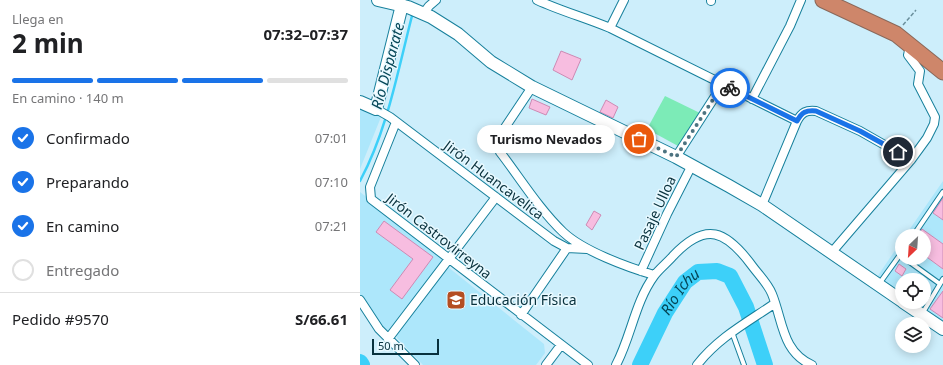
<!DOCTYPE html>
<html lang="es">
<meta charset="utf-8">
<style>
:root{--surface:#fff;--page:#f6f6f6;--text:#202124;--muted:#757577;--line:#e0e0e0;--accent:#1a73e8}
body{margin:0;font-family:"Noto Sans",sans-serif;background:var(--page);color:var(--text);height:100vh;display:flex;flex-direction:column;font-size:15px;white-space:nowrap}
*{box-sizing:border-box;margin:0}
p{font-size:13px;color:var(--muted)}
.icon{flex:none;width:22px;height:22px;fill:none;stroke:currentColor;stroke-width:2;stroke-linecap:round;stroke-linejoin:round}
.map{position:relative;flex:1;overflow:hidden}
.details{display:flex;flex-direction:column;background:var(--surface);width:360px}
.details>*{flex:none}
.needle{width:26px;rotate:205deg}
.tools{position:absolute;left:535px;top:229px;display:grid;gap:8px}
.tools a{display:grid;place-items:center;width:36px;height:36px;border-radius:50%;background:var(--surface);box-shadow:0 2px 10px #0003;font-size:20px}
.scale{position:absolute;left:12px;bottom:10px;width:67px;box-sizing:border-box;padding-left:4px;border:2px solid #08313d;border-top:0;font-size:11px;line-height:14px;white-space:nowrap;color:#08313d;-webkit-text-stroke:3px #e8f9ff;paint-order:stroke}
.pin{position:absolute;display:grid;place-items:center;width:34px;height:34px;color:#fff;margin:-17px;border:2px solid #fff;border-radius:50%;box-shadow:0 1px 4px #0007}
.courier{position:absolute;display:grid;place-items:center;width:40px;height:40px;margin:-20px;border:3px solid #1a73e8;border-radius:50%;background:#fff;color:#222;box-shadow:0 1px 5px #0007}
.bubble{position:absolute;height:28px;border-radius:14px;background:var(--surface);box-shadow:0 2px 10px #0003;font-size:13px;font-weight:700;line-height:28px;text-align:center}
.summary em{font-style:normal;font-weight:700}
.summary div{display:flex;flex-direction:column-reverse}
.summary{display:flex;align-items:center;justify-content:space-between;height:68px;padding:0 12px}
h1{font-size:26px;font-weight:700;line-height:30px}
.bar{display:grid;grid-template-columns:repeat(4,1fr);gap:6px 4px;align-content:center;height:48px;padding:0 12px}
.bar i{height:5px;border-radius:3px;background:var(--line)}
.bar .on{background:var(--accent)}
.bar p{grid-column:span 4}
.line{display:flex;align-items:center;gap:10px;padding:0 12px;border-top:1px solid var(--line)}
.line div{flex:1}
ol{padding:0 12px;list-style:none}
li{display:flex;align-items:center;gap:12px;height:44px}
li p{margin-inline-start:auto}
li .icon{padding:4px;border-radius:50%;background:var(--accent);color:#fff;stroke-width:4}
li:last-child{color:var(--muted)}
li i{width:22px;height:22px;border:2px solid var(--line);border-radius:50%}
main{display:flex;flex:1;min-height:0}
.map>svg:first-child{display:block}
.built{fill:#ade7fb}
.green{fill:#7cebb7}
.lines{fill:none;stroke-linecap:round;stroke-linejoin:round}
.stream{stroke:#3dd0f9;stroke-width:2.5}
.river{stroke:#3dd0f9;stroke-width:16}
.building{fill:#f7bde0;stroke:#cd8ab4}
.lane-casing{stroke:#17809c;stroke-width:6}
.street-casing{stroke:#17809c;stroke-width:10}
.secondary-casing{stroke:#17809c;stroke-width:14}
.highway-casing{stroke:#89685a;stroke-width:17}
.path{stroke:#6a8f9c;stroke-width:1.5;stroke-dasharray:4 2;stroke-linecap:butt}
.lane{stroke:#fff;stroke-width:4}
.street{stroke:#fff;stroke-width:8}
.secondary{stroke:#fff;stroke-width:12}
.highway{stroke:#ce866a;stroke-width:15}
.done{stroke:#4d7380;stroke-width:4;stroke-dasharray:0 7.2}
.route{stroke:#1a73e8;stroke-width:5}
.labels{text-anchor:middle;stroke-width:3;stroke-linejoin:round;paint-order:stroke}
.street-label{font-size:14px;fill:#08313d;stroke:#e8f9ff}
.poi-label{font-size:14px;fill:#08313d;stroke:#e8f9ff;text-anchor:start}
.water-label{font-size:15px;font-style:italic;fill:#054657;stroke:#e8f9ff}
</style>
<main>
<section class="details">
<div class="summary"><div><h1>2 min</h1><p>Llega en</p></div><em>07:32–07:37</em></div>
<div class="bar"><i class="on"></i><i class="on"></i><i class="on"></i><i></i><p>En camino · 140 m</p></div>
<ol>
<li><svg class="icon" aria-label="check" viewBox="0 0 24 24"><path d="M5 12l5 5 9-10"/></svg>Confirmado<p>07:01</p></li>
<li><svg class="icon" aria-label="check" viewBox="0 0 24 24"><path d="M5 12l5 5 9-10"/></svg>Preparando<p>07:10</p></li>
<li><svg class="icon" aria-label="check" viewBox="0 0 24 24"><path d="M5 12l5 5 9-10"/></svg>En camino<p>07:21</p></li>
<li><i></i>Entregado</li>
</ol>
<div class="line" style="height:52px"><div>Pedido #9570</div><b>S/66.61</b></div>
</section>
<div class="map">
<svg width="583" height="365" viewBox="0 0 583 365">
<rect width="100%" height="100%" fill="#cdeefb"/>
<path class="built" d="M0,108l21,9 -21,52z
M583,181v142l-30,-21h11v-22h-22v14l-25,-17 25,-37v18h22v-22h-19z
M0,192l89,68 -59,77 -30,-37z
M88,267l96,77 1,9 -9,12h-113l-26,-27 -1,-5z"/>
<path class="green" d="M305,96l35,17 -22,33 -31,-17z"/>
<g class="lines">
<path class="stream" d="M0,181c28,-52 38,-112 53,-169"/>
<g class="river">
<path d="M0,362l2,3"/>
<path id="s1" d="M280,365l25,-52 20,-31 13,-10 19,-1 13,5 16,31 19,58"/>
</g>
</g>
<path class="building" d="M201,51l20,8 -9,21 -19,-10z
M172,99l18,8 -4,8 -17,-7z
M246,100l12,7 -5,11 -13,-6z
M583,198v22l-10,-7z
M234,211l7,4 -9,15 -6,-5z
M24,221l49,36 -31,42 -12,-9 23,-31 -37,-27z
M562,229l21,15v25l-19,-14v-19h-7z
M539,264l7,5 -4,7 -7,-5z
M583,291v27l-13,-9z"/>
<g class="lines">
<g class="lane-casing">
<path id="lane" d="M553,236l30,-44
M544,258l36,26
M519,284l23,-32
M562,314l21,-35
M372,332l12,33"/>
</g>
<g class="street-casing">
<path id="street" d="M177,0c24,11 49,18 73,28l187,93c5,-9 9,-11 19,-10l44,20 51,29
M351,1v-1
M63,14l6,-8 7,-6
M250,28l14,-28
M172,87l-32,48 -2,9 2,8c20,26 39,57 63,80 20,19 64,35 91,43
M392,99l38,-73 11,-26
M16,109l14,8 164,124 13,7 20,1
M36,122l-26,65 1,12 217,166
M316,157l47,-73
M402,205l35,-84
M472,252l79,-92 16,-22 7,-14 1,-7 -17,-33 2,-13 -12,-16 2,-9
M281,271l26,-57 25,-49
M0,300l19,29 36,36
M161,315l46,-67
M28,339l108,-142
M186,365l15,-20
M256,365c15,-28 19,-63 38,-89 5,-7 13,-13 19,-20 33,-35 53,-26 80,11 6,8 15,17 19,27 11,27 10,58 40,71
M337,365c21,-27 49,-42 77,-61"/>
</g>
<g class="secondary-casing">
<path id="secondary" d="M18,0l30,7 23,10 27,17 33,28 41,25 144,70 53,29 33,19 140,96
M0,102l16,7 26,-104
M543,302l40,27"/>
</g>
<g class="highway-casing">
<path id="highway" d="M463,0l73,34 47,38"/>
</g>
<path class="path" d="M543,25l13,-15"/>
<use href="#lane" class="lane"/>
<use href="#street" class="street"/>
<use href="#secondary" class="secondary"/>
<use href="#highway" class="highway"/>
</g>
<g class="lines">
<path class="done" d="M279,139l37,18 47,-73 7,4"/>
<path class="route" d="M370,88l67,33c5,-9 9,-11 19,-10l44,20 38,21"/>
</g>
<defs>
<g id="school-square" transform="scale(1)"><rect x="-9" y="-9" width="18" height="18" rx="4" fill="#b44e22" stroke="#e8f9ff"/><path d="M0-5L7-2L0 1L-7-2ZM-4 1L0 2.5L4 1V4Q0 6-4 4Z" fill="#fff"/></g>
</defs>
<g fill-rule="evenodd">
<use href="#school-square" x="96" y="300"/>
</g>
<g class="labels">
<g class="street-label">
<text transform="translate(134 180) rotate(37)" y="5">Jirón Huancavelica</text>
<text transform="translate(295 213) rotate(-65)" y="5">Pasaje Ulloa</text>
<text transform="translate(79 236) rotate(38)" y="5">Jirón Castrovirreyna</text>
</g>
<g class="poi-label">
<text x="110" y="305">Educación Física</text>
</g>
<g class="water-label">
<text transform="translate(28 66) rotate(-75)" y="5">Río Disparate</text>
<text dy="5" stroke="none"><textPath href="#s1" startOffset="84">Río Ichu</textPath></text>
</g>
</g>
</svg>
<div class="tools">
<a><svg class="needle" viewBox="-14 -14 28 28"><path d="M0-13l5 13h-10z" fill="#e53935"/><path d="M0 13l5-13h-10z" fill="#757577"/></svg></a>
<a><svg class="icon" aria-label="locate" viewBox="0 0 24 24"><circle cx="12" cy="12" r="6"/><path d="M12 2v4M12 18v4M2 12h4M18 12h4"/></svg></a>
<a><svg class="icon" aria-label="layers" viewBox="0 0 24 24"><path d="M12 4l9 5-9 5-9-5zM3 14l9 5 9-5"/></svg></a>
</div>
<div class="scale">50 m</div>
<div class="pin" style="left:279px;top:139px;background:#ea580c"><svg class="icon" aria-label="bag" viewBox="0 0 24 24"><path d="M5 8h14l-1 12H6zM9 8a3 3 0 0 1 6 0"/></svg></div>
<div class="pin" style="left:538px;top:152px;background:#1f2937"><svg class="icon" aria-label="home" viewBox="0 0 24 24"><path d="M3 11l9-7 9 7M6 9v11h12V9"/></svg></div>
<div class="courier" style="left:370px;top:88px"><svg class="icon" aria-label="bike" viewBox="0 0 24 24"><circle cx="6" cy="16" r="4"/><circle cx="18" cy="16" r="4"/><path d="M6 16l4-8h5l3 8M10 8l3 8H6M13 5h3"/></svg></div>
<div class="bubble" style="left:117px;top:125px;width:138px">Turismo Nevados</div>
</div>
</main>
